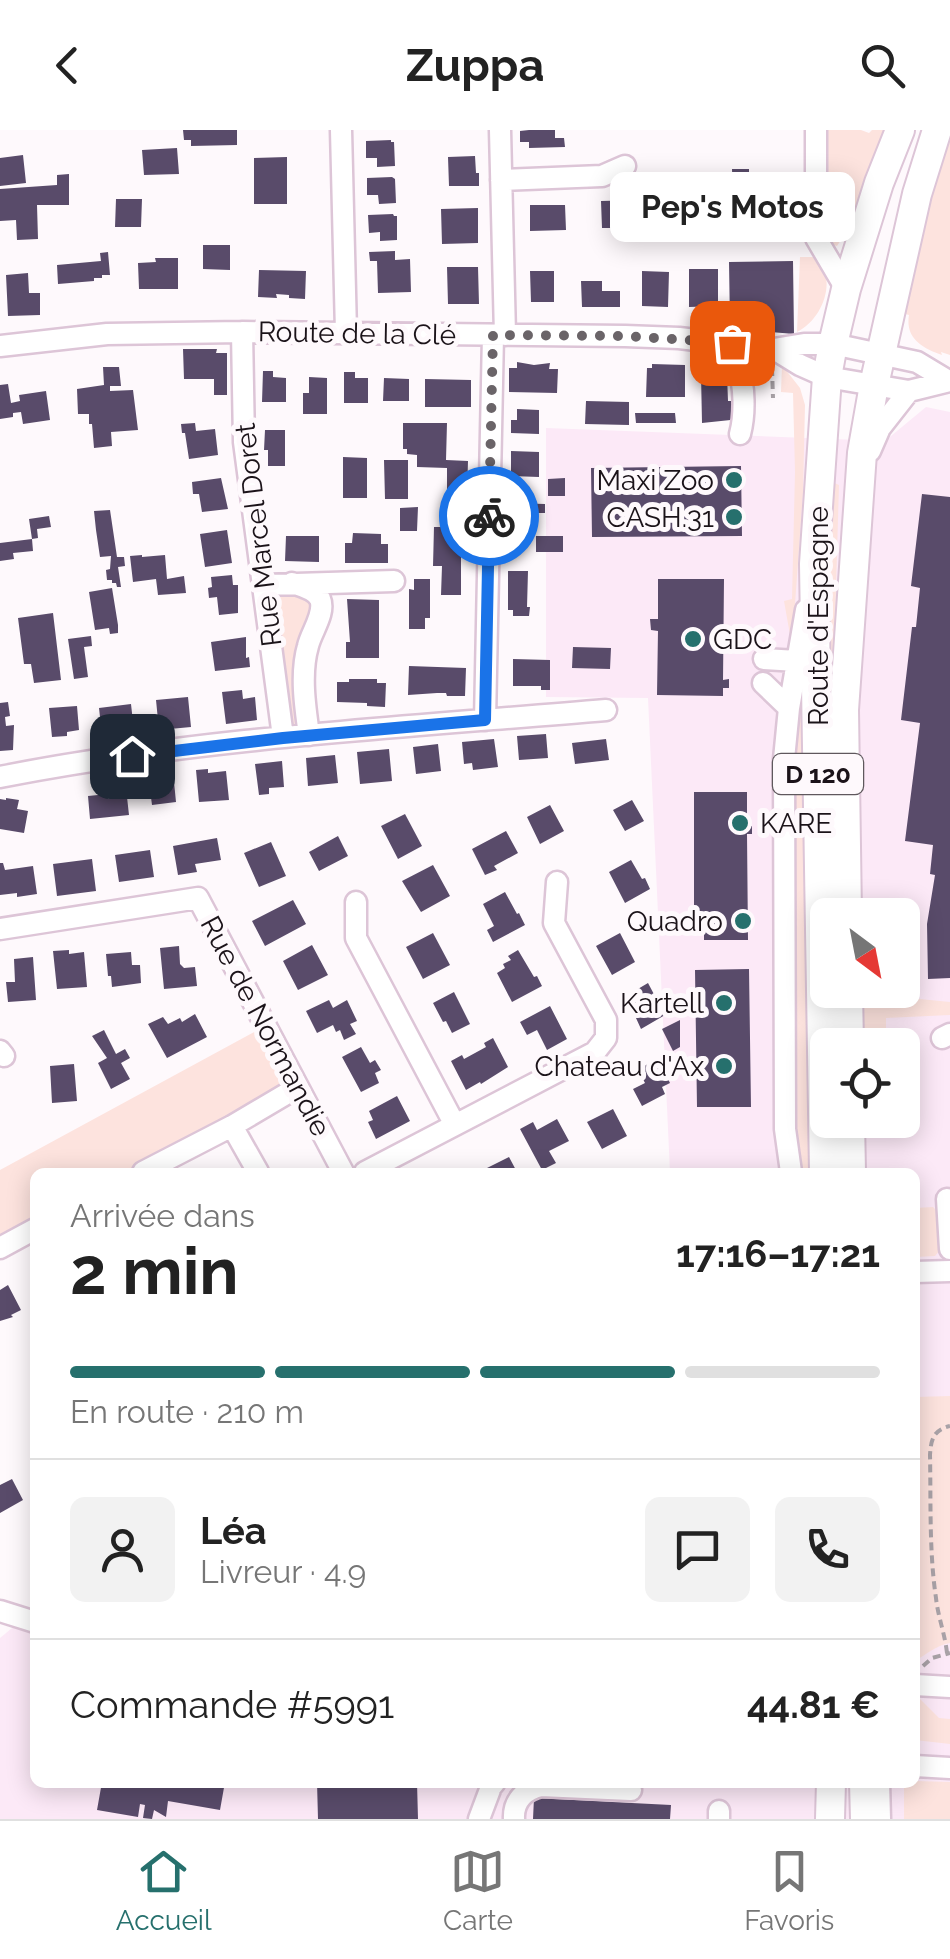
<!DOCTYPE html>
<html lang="fr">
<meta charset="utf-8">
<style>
:root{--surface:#fff;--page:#f2f2f2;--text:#222;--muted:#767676;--line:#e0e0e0;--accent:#26706d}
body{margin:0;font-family:Raleway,sans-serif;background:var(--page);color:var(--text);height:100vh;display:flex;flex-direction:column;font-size:38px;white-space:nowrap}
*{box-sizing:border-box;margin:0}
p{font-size:32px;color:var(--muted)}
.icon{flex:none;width:55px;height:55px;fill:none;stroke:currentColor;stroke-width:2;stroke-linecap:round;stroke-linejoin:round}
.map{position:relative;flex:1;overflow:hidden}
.side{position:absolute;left:30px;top:1038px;width:890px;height:620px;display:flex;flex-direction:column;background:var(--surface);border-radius:15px;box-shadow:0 5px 25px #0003}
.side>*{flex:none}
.needle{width:65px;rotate:148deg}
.tools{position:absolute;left:810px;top:768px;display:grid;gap:20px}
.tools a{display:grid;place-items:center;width:110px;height:110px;border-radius:15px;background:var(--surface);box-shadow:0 5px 25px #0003;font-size:50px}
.pin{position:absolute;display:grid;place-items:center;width:85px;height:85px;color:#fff;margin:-42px;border-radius:20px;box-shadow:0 5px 15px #0006}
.courier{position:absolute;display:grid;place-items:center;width:100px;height:100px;margin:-50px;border:8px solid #1a73e8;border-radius:50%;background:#fff;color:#222;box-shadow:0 2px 12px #0007}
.bubble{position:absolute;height:70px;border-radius:15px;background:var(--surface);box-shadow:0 5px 25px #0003;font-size:32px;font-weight:700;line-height:70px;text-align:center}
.headline em{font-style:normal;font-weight:700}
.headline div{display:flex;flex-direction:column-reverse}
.headline{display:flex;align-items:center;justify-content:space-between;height:170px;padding:0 40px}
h1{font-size:65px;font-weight:700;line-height:75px}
.bar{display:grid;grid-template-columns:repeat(4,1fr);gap:15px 10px;align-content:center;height:120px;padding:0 40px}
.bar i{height:12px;border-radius:8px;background:var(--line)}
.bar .current{background:var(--accent)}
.bar p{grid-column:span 4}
.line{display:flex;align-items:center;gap:25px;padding:0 40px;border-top:2px solid var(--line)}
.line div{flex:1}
.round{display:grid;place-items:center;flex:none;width:105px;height:105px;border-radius:15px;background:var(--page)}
header{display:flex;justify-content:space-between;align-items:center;height:130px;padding:0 40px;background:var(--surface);font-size:45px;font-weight:700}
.menu{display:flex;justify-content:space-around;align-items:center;height:140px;border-top:2px solid var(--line);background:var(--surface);font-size:28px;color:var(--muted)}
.menu a{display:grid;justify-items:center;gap:5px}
.menu .current{color:var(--accent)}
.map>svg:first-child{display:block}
.built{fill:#fce9f7;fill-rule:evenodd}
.green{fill:#fde3de}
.building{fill:#594b6a}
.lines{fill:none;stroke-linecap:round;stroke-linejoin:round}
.minor-casing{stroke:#ddc5d7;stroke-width:25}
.major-casing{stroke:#ddc5d7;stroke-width:32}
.path{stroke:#a9a2a7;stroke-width:4;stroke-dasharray:8 5;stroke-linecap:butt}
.minor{stroke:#fff;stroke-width:20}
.major{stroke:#fff;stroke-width:28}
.done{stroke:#6a6468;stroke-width:10;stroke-dasharray:0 18}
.route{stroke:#1a73e8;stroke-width:12}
.poi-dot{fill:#26706d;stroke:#fef9fc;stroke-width:4}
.labels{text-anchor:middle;stroke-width:10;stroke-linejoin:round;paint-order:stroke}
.shield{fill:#fef9fc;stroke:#5f585d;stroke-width:2.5}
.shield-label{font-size:25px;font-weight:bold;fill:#1b1319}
.street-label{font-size:28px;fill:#1b1319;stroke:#fef9fc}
.poi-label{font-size:28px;fill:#1b1319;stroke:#fef9fc;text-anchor:end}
</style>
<header><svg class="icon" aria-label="back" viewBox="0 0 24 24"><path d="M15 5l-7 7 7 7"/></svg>Zuppa<svg class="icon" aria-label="search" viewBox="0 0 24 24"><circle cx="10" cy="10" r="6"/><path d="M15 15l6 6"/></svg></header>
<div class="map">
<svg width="950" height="1689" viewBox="0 0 950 1689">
<rect width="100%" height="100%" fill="#fef9fc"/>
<path class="built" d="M926,277l24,5v1407h-950v-181l35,-29v173h880v-610h-245l-22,-474 -102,-1v-269l339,13zM828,785h74v75h-74zM828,915h74v75h-74z"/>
<path class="green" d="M826,0h35l8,3 3,-3h13l-37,99 -11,17 -4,-1 -4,-12z
M944,0h6v225l-9,-3 1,3c-20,-7 -37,-17 -33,-40l-11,-3z
M800,127h16c22,22 7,62 -19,75z
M782,235l18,23 5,17 -2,87 -11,154 -8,-45 8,-2 3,-127 -2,-79 -12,-1z
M832,352l7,3 -6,205 2,225 -11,-326z
M286,462h11l16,9 -18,128 -4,-2 -17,-124 4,-7z
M806,563l6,479h-11v-15l-12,-46 2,-355z
M859,863l91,9v13l-64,3v14l-13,1v12h-13z
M265,896l33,61 -159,85h-104v56l-35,19v-77z
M933,1077l5,5 2,38 -5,6 -19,1 -1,-49z
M950,1266v247c-15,3 -23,11 -35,18v-264z
M917,1566l22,22 11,1v25l-35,-4z
M915,1651l35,1v37h-46v-36z"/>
<path class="building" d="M183,0h54v15l-46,1v-6h-7z
M529,0h26v8h9l1,9 -36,1v-6h-9v-11z
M391,10v2h3l1,24 -18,1v-9h-11v-17z
M177,18l2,26 -35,1 -2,-25z
M23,25l3,28 -26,3v-28z
M475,26l1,17h3v13h-30l-1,-29z
M287,27v47h-33v-46z
M732,39h17v10h42v53l-64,-1v-13l14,-1 -1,-17h-7z
M69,44v31h-32l1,34 -21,1 -1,-20 -16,1v-32l57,-4v-10z
M677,44h26l1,38h-26z
M392,47l3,2 1,24 -17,1 -1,-9h-11v-17z
M116,69h26l-1,28h-26z
M641,70l1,28h-40l-1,-27z
M530,75h35l1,25 -36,1z
M478,78v35l-36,1 -1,-35z
M393,84l1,2h3v24l-17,1v-9l-11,1 -1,-18z
M203,115h27v25l-27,-1z
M395,121v9l15,-1 1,33 -33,1 -1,-32h-7l-1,-9z
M108,122l2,23h-8v3h-8v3l-36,3 -1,-19 44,-4 -1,-8z
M155,128h23v31h-39l-1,-26 18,-1z
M793,131l1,73 -46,-4 -1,-5h-17l-1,-63z
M447,137h31l1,37h-31z
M689,139h29v37l-29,1z
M259,140l47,1 -1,28 -16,-1v-3l-13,-1 1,4 -19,-1z
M530,141h24v31h-23z
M642,141l27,1 -1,35 -26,-1z
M28,143l1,20h11v22l-32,1 -2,-41z
M581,151h21v10h18v16h-38z
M183,219h34l-1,4h11v42h-13v-16h-30z
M517,232l17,3 16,-2 -1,6h9l-1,24 -48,-1v-24h8z
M652,234l33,1v32h-39l1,-29h5z
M103,237h16l2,19h-11v5l23,-1 5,40 -27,2 1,14 -18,2 -2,-24h-3v-10h-11l-1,-25 27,-4z
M263,241h10v6l13,1v24h-24z
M344,242h11v6h13v25h-24z
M710,243l17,2 1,26h11l1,18 -38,4 -1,-49z
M309,247l18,1v36h-24v-21h6z
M384,248l25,1v22h-26z
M425,249l46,1v27h-46z
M8,254l3,19 9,-2 -1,-6 27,-4 4,29 -27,4 -2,-12 -8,1v4l-13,2v-34z
M586,271l43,1v23l-44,-1z
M517,279l22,1v24l-28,-1v-13h6z
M635,283h40l1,10h-40z
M195,293l1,8 19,-2 3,26 -29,4 -4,-26h-3l-1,-9z
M403,293h44l-1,37 22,1 -1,33h-20v-26l-30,-1v-12l-10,-1v-5h-4z
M265,300h20v36h-17v-16h-4z
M511,321l28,1v25l-28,-1z
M343,327l24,1v40h-24z
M384,330h24v39h-23z
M741,336l1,70 -150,1 -1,-69z
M221,348l7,31 -26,3 -3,-18h-6l-1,-12z
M565,348v18h-17v-17z
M922,364l28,3v481l-22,1 -1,-55 8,-49 -5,-1 3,-29 -28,-4 15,-118 -19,-3 11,-93h4l4,-39 -9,-2z
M510,373l35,1v9h-15l-1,17h-19z
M418,377l-1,24h-17v-23z
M110,380l7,47h7l1,9 -7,1 3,20h-4l-1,-4h-4v-3h-5l-1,-10 4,-1 1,-13 -11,1 -4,-27 -2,-19z
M49,386l2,11 -14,2 1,9 -6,1 -3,-20z
M434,397h27v68h-20l1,-29h-9z
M227,400l5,33 -27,4 -5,-33z
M353,403l28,1v10h7v19h-43v-20h7z
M286,406h33v26l-34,-1z
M536,406h27v16h-27z
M32,409l1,12 -20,2 1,6 -14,2v-18z
M142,425v2l23,-2 2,24 17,-3 2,17 -28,2 -2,-16 -23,3 -3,-26z
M508,441h20l-1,36h3l-1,9h-16v-6h-5z
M232,445l1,10h5v28l-19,2 -2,-18 -8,1 -1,-10 4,-1 -1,-10z
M414,449h16v39h-5v11h-16v-40l5,1z
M658,449h66l-1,101 6,-1v9h-6v8l-66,-1 1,-64 -7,-1 -1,-11h8z
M112,458l6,37v8l-8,1 -1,-6 -14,2 -6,-38z
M347,469l32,1v58h-33v-16h4z
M53,483l8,67 -27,3 -3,-19h-7l-6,-46z
M91,506l1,10 -8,1 4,30 -14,2 -6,-40z
M246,507v21l3,-1 1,10 -35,4 -4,-29z
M573,517l38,1 -1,21 -38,-1z
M513,529l37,1v30h-9v-4h-28z
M409,536l57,2 -1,28h-18l-1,-3h-9l-29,2z
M349,549h28v4h9l-1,24 -18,-1v-3l-30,-1v-20h12z
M242,560l1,9 12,-2 2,23 -31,4 -4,-32z
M188,567l3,30 -32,3 -3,-30z
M8,572l2,14 -5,1 1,9 8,-1 -1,25 -13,1v-48z
M131,574l3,27 -32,4 -3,-27z
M77,576l2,24 -12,2v4l-15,1 -3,-29z
M546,604l2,24 -29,2 -2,-24z
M494,609l4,28 -25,3 -1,-7 -8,1 -2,-22z
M606,609l3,21 -34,4 -3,-21z
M438,614l3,27 -25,3 -3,-27z
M389,619l3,32 -32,3 -3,-32z
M335,625l3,28 -30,3 -2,-28z
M282,631l2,26 -15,1v6l-10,1 -4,-31z
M208,639v4l18,-2 3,29 -30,2 -3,-32z
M173,642l3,30 -24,3 -4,-30z
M694,662h53v35l5,-1v8h-5l1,106h-44v-26l-10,1z
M108,664v5l19,-2 2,18 -39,4 -2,-23z
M6,668l13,2 -2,9 11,2 -4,22 -24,-4v-30l6,1z
M632,670l12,21 -19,10 -12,-21z
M550,675l14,26 -24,13 -13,-27z
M405,684l17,32 -24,13 -17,-33z
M506,701l12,22 -24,13 3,4 -12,5 -13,-26z
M338,706l10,20 -29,15 -10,-19z
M217,708l4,22 -26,4 2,8 -19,3 -5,-29z
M271,712l15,34 -27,11 -15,-34z
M150,720l4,27 -35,5 -4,-27z
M92,729l4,32 -39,5 -4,-32z
M631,730l11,19 3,-1 5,11 -25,14 -16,-31z
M0,733h3l2,7 28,-4 4,28 -20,3v-4l-17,2z
M433,735l17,31 -29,16 -19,-31z
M505,762l12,22 2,-1 6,12 -32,17 -6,-12 7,-4 -11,-22z
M293,770l13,24 -41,22 -13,-25z
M433,803l17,32 -27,14 -17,-32z
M620,803l15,29 -23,13 -16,-29z
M312,815l16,30 -30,15 -15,-29z
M179,816l1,18 4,4 11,-1 2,19 -33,3 -4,-41z
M69,820v4l15,-2 3,35 -30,2 -4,-38z
M518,820l16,27 3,-1 5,10 -30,16 -15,-29 8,-5 -2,-4 8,-4 -3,-4z
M131,822l1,13h8l1,18 -29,4 -1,-11h-3l-2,-22z
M33,827l3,43 -28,2 -2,-20h9l-1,-23z
M749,839l2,138h-54l-2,-137z
M648,853l17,32 -24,14 -15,-33z
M454,862l16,32 -18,9 -6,-12 -3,1 -10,-19z
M329,870l4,8 14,-8 10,21 -7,3 6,10 -12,6 -4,-10 -4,2 -3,-7 -16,8 -11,-22z
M550,876l17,33 -20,11 -10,-20 -10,5 -7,-13z
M195,884l12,23 -40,21 -19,-34 15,-7 5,7 12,-6 2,4z
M680,890v27l-7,4 -11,-22z
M104,900l12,24 9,-5 5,9 -9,5 9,16 -19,10 -13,-26 9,-5 -15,-22z
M493,908l15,29 -27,17 -1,-2 -14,8 -15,-29 11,-6 2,4 22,-12 -2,-4z
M361,917l9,16 5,-3 6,10 -6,3 4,10 -18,9 -19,-35z
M658,929l12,24 -8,4 3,7 -23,12 -9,-17 12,-6 -7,-14z
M74,934l3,37 -25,2 -2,-37z
M397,966l13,25 -34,18 -8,-17 5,-2 -4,-9z
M613,979l14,27 -25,13 -15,-27z
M557,989l12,22 -20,10 7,12 -14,7 -22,-41 13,-7 4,8z
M509,1027l8,15h-38z
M8,1155l13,25 -10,5 2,2 -13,4v-31z
M12,1349l11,21 -23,13v-28z
M102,1652h123l-5,28 -52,-9 -2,16 -12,-7 -2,9 -9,-1 2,-13 -5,-1 -2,13 -41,-7z
M317,1652h100l1,37h-100z
M534,1668l137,7 -1,14h-137z"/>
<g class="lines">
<g class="minor-casing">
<path id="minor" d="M341,0l5,202
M500,0l5,205
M816,0v108l30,51
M501,50l101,-4 23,-10
M242,202l2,110 39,295
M732,213c0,11 2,15 6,24 7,19 7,48 2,67
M0,216l107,-12 135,-2 383,4 54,2 95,11 30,-5h29l84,18 30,18
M774,219l26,16 27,12 82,14 41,-10
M870,321l10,-23 29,-37
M292,453c9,3 23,6 28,16 6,14 -9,33 -12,47 -8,27 -3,61 1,89
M263,455l131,-4
M764,529l33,2
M763,553l26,25
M485,590l8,-385
M0,647c198,-39 406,-50 606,-67
M356,772v36l99,187
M0,799l198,-31 145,274
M942,908l8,-4
M0,921l4,5
M232,996l26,46
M143,1042l89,-46 66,-39
M365,1042l230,-120 11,-14v-18l-52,-97 3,-41
M791,1042l-6,-43 -1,-370 5,-51 17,-98
M947,1069l3,50
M0,1118l35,-19
M915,1142l35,-1
M0,1481l35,11
M915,1555l35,2
M915,1636l35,2
M879,1652l1,37
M479,1689l12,-32 4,-5
M514,1689c-1,-18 10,-29 27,-33l90,4
M719,1689v-8"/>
</g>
<g class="major-casing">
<path id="major" d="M847,785l-3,-205 18,-257 12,-68 43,-191 20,-64
M848,860l1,55
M850,990l1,52
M824,1042l-10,-608 13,-187 6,-33 13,-55 33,-106 21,-53
M864,1652l1,37
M830,1689l1,-37"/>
</g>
<path class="path" d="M772,238l1,30
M947,1523c-2,-19 -9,-36 -11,-55 -7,-47 -5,-95 -6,-143 1,-15 3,-25 20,-29
M923,1536l9,-8 18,-5"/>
<use href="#minor" class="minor"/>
<use href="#major" class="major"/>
</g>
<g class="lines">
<path class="done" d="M489,386l4,-181 132,1 107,7"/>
<path class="route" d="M132,626l151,-18 202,-18 4,-204"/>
</g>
<g class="poi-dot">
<circle cx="734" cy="350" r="10"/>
<circle cx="734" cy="387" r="10"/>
<circle cx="693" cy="509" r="10"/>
<circle cx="740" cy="693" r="10"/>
<circle cx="743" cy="791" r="10"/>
<circle cx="724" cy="873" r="10"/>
<circle cx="724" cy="936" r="10"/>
</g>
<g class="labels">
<rect class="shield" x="773" y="624" width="90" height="40" rx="8"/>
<g class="shield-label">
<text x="818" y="653">D 120</text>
</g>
<g class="street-label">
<text transform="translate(357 203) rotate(1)" y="10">Route de la Clé</text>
<text transform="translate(258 405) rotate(-97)" y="10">Rue Marcel Doret</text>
<text transform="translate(818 486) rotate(-90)" y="10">Route d'Espagne</text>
<text transform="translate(266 896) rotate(62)" y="10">Rue de Normandie</text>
</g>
<g class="poi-label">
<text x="714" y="360">Maxi Zoo</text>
<text x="714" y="397">CASH.31</text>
<text x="713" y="519" text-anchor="start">GDC</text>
<text x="760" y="703" text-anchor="start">KARE</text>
<text x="723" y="801">Quadro</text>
<text x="704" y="883">Kartell</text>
<text x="704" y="946">Chateau d'Ax</text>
</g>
</g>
</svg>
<div class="tools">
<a><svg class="needle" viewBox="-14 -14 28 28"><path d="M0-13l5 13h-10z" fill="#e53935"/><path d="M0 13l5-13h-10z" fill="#767676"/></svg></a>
<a><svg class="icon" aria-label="locate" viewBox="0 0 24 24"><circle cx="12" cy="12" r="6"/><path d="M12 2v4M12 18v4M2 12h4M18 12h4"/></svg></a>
</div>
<div class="pin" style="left:732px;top:213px;background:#ea580c"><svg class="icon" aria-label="bag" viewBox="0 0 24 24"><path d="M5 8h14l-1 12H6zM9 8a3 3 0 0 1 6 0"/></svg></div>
<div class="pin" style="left:132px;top:626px;background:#1f2937"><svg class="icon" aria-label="home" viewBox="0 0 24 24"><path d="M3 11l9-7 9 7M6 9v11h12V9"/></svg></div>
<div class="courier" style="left:489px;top:386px"><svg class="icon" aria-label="bike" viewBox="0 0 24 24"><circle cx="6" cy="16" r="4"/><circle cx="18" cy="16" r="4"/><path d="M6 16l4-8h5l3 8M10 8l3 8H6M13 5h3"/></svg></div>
<div class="bubble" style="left:610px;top:42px;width:245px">Pep's Motos</div>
<section class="side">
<div class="headline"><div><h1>2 min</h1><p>Arrivée dans</p></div><em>17:16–17:21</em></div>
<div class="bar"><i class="current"></i><i class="current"></i><i class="current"></i><i></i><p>En route · 210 m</p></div>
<div class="line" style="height:180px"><a class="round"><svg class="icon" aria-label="person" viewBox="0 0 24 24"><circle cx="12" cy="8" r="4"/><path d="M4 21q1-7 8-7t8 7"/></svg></a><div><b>Léa</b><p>Livreur · 4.9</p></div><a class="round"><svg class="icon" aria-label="chat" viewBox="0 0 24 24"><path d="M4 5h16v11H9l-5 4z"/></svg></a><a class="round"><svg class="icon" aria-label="phone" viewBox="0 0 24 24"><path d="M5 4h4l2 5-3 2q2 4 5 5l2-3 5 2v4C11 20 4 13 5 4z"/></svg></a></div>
<div class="line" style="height:130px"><div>Commande #5991</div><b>44.81 €</b></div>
</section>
</div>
<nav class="menu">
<a class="current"><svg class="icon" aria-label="home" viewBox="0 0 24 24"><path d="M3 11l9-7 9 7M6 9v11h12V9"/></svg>Accueil</a>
<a><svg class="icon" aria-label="map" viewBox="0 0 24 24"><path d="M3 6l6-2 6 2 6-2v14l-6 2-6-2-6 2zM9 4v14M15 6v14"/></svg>Carte</a>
<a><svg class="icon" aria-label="saved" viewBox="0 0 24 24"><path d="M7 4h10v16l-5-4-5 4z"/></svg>Favoris</a>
</nav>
